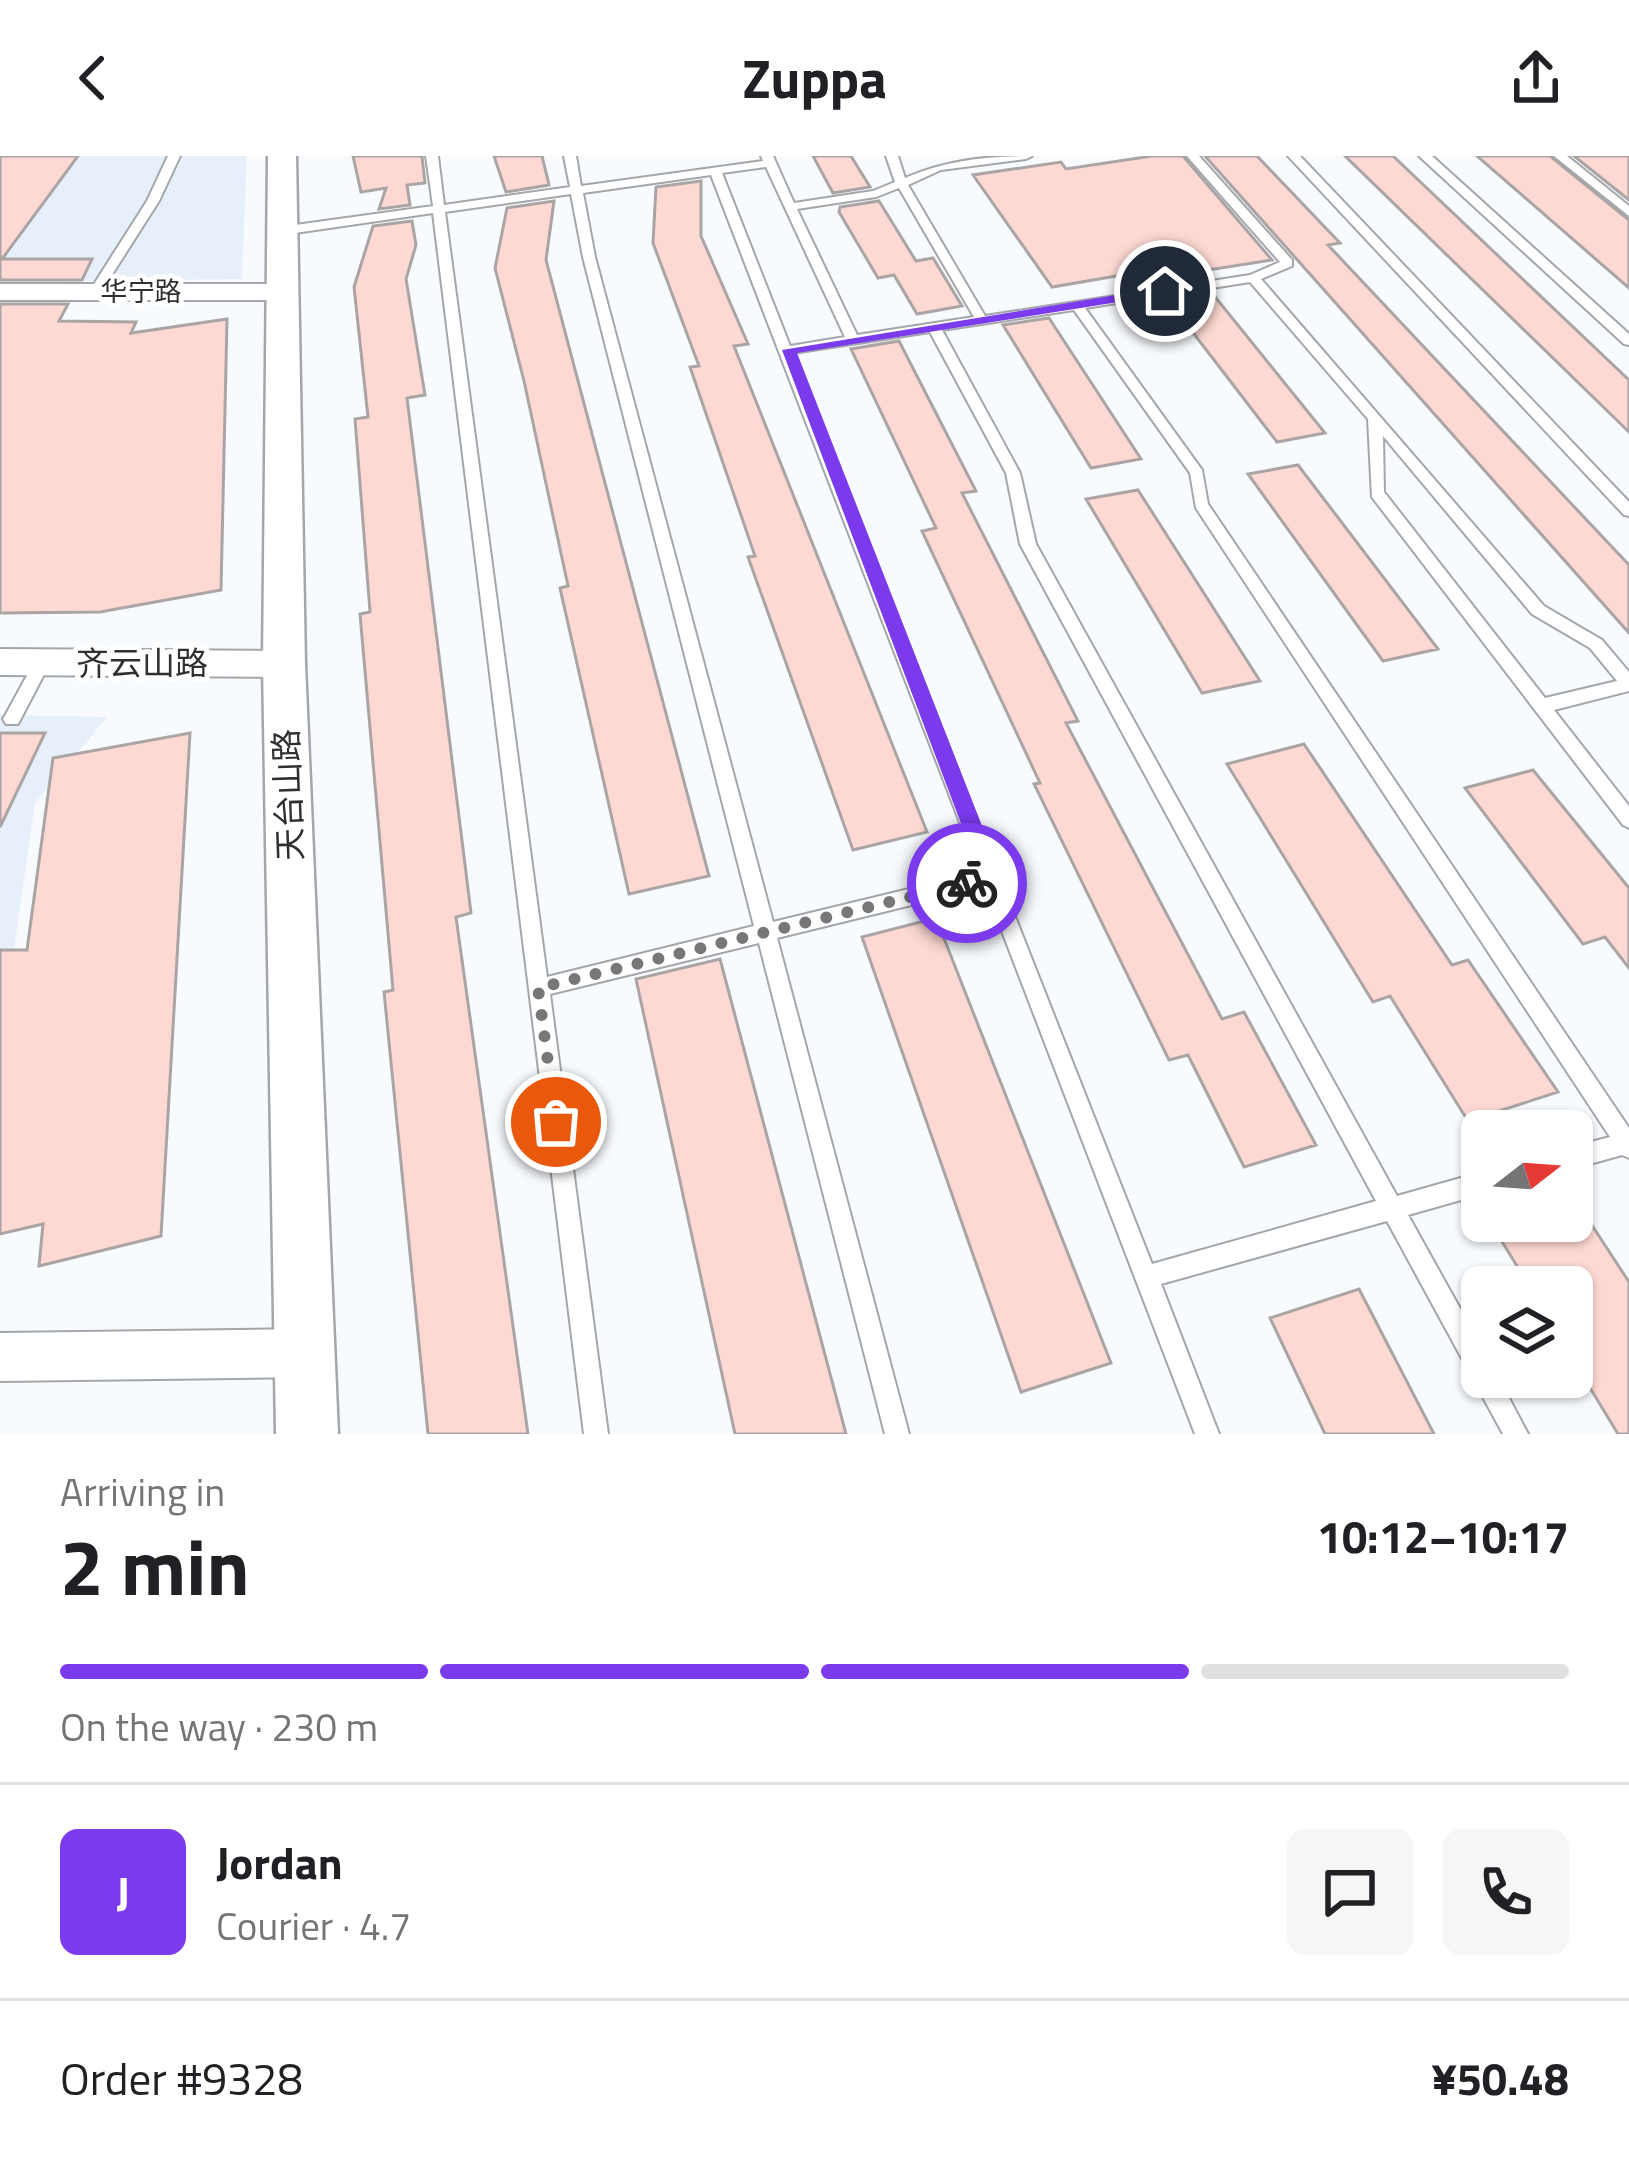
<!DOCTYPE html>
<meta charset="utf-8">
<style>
:root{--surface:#fff;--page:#f6f6f6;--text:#202124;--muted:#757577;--line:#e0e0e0;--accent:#7c3aed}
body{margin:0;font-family:"Titillium Web","Noto Sans SC",sans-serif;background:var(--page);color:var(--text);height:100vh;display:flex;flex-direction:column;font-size:45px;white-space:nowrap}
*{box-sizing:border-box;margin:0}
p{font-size:39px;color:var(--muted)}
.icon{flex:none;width:66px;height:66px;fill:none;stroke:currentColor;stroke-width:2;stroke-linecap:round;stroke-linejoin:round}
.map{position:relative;height:1278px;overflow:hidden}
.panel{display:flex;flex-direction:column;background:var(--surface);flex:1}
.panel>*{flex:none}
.needle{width:78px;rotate:73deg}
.controls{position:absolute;left:1461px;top:954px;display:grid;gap:24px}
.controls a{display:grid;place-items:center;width:132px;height:132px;border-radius:18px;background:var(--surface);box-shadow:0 3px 9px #0004;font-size:60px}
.pin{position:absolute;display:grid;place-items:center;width:102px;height:102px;color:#fff;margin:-51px;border:6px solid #fff;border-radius:50%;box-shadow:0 3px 12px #0007}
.courier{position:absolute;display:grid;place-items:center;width:120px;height:120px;margin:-60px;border:9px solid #7c3aed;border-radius:50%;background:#fff;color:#222;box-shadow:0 3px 15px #0007}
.headline em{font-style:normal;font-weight:700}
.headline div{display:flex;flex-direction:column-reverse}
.headline{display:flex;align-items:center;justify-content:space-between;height:204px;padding:0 60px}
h1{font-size:78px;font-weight:700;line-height:90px}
.bar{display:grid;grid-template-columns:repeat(4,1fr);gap:18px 12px;align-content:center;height:144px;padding:0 60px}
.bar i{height:15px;border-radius:9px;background:var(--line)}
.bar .selected{background:var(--accent)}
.bar p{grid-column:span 4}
.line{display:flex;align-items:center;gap:30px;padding:0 60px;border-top:3px solid var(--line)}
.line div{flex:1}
.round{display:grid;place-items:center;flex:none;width:126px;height:126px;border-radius:18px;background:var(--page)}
header{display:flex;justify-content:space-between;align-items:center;height:156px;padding:0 60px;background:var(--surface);font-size:54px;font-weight:700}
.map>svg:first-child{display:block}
.built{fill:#e7f0fa}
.building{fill:#fed9d3;stroke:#aaa5a4;stroke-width:3}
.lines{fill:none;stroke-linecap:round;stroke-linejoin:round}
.service-casing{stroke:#a3a7ab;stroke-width:4}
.minor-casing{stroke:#a3a7ab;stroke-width:4}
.tertiary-casing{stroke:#a3a7ab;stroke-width:5}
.service{fill:#fff;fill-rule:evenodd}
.minor{fill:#fff;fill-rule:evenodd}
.tertiary{fill:#fff;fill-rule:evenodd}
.route{fill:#7c3aed}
.done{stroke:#757779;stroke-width:12;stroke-dasharray:0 21.6}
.labels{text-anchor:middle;stroke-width:10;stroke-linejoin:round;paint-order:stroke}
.far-street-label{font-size:27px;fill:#2f3031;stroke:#fff}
.street-label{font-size:33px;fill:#2f3031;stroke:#fff}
</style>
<header><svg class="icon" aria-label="back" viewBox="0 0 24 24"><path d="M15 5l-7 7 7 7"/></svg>Zuppa<svg class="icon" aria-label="share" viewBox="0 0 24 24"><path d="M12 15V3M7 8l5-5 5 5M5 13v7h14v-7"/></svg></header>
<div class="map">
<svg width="1629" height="1278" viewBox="0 0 1629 1278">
<rect width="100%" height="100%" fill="#f8fbfe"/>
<path class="built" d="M0,0h247l-5,123 -242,3z
M0,559l107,2 -72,86 -35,243z"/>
<path class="building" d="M0,0h78l-76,103h90l-10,21h-82z
M353,0h69l3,27 -18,2 3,20 -31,4 7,-21 -25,4z
M494,0h48l7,29 -43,7z
M813,0h38l19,31 -37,6z
M1152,0h31l89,104 -77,12 5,6 -43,7 -11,-14 -94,16 -79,-112 88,-13 5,7z
M1205,0h52l83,87 -12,2 301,320v68z
M1345,0h48l236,224v52z
M1477,0h73l79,64v68z
M1574,0h55v44z
M701,25v55l47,108 -14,2 193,486 -74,18 -105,-293 7,-1 -65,-189 9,-1 -46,-123 3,-56z
M554,45l-8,59 163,616 -80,18 -69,-306 8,-2 -44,-205 -29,-113 12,-60z
M879,45l37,60 17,-3 29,48 -45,8 -23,-39 -16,3 -39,-66 1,-5z
M412,65l4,24 -10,34 19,116 -18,3 64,515 -15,4 72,517h-100l-44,-442 9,-2 -33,-376 10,-2 -15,-193 13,-2 -14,-130 19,-61z
M1212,137l113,140 -48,9 -109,-142z
M0,148h68l-9,17 77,1 -5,11 96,-14 -6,271 -121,22 -100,1z
M1049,162l92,141 -50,9 -88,-143z
M899,185l77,150 -14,2 116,228 -12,2 156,296 22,-7 72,133 -72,22 -56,-112 -19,5 -135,-276 6,-1 -118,-252 14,-3 -85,-179z
M1298,309l140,184 -55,12 -135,-187z
M1138,334l122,191 -58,12 -116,-194z
M0,577h45l-45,94z
M190,577l-29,503 -122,30 4,-42 -43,10v-284h27l26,-192z
M1304,588l148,221 16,-5 90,132 -90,29 -78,-125 -17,6 -146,-238z
M1533,614l96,118v80l-24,-31 -22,7 -118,-156z
M936,762l175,445 -90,29 -159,-455z
M720,803l126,475h-111l-99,-455z
M1584,1057l45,69v152h-11l-46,-76v-71h-42l-29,-47 71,-19z
M1359,1133l75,145h-109l-55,-116z"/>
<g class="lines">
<g class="service-casing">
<path id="service" d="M168,0h12l-21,45 -60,94h-8l-2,-3 58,-91z
M426,0h12l6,49 126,-18 -6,-31h12l5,30 182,-25 -2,-5h12l21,47 79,-12 22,-9 -9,-26h12l7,22c41,-18 82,-22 127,-22l-6,3 -85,11 -33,15 77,131 265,-41 30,-13 -93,-106h12l93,104v6l-31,13 283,327 58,34 27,32v19l-75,19 75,96v22l-6,-3 -251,-328 -4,-78 -118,-137 -165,26 117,162 6,34 421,624v30l-7,-3 -50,14v-22l38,-10 -414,-629 -6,-35 -116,-163 -132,20 78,143 16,71 361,652 85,-24v22l-74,21 74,133v29h16l30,57h-25l-116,-213 -226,63 58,150h-24l-210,-547 -208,51 132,496h-24l-126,-491 -209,51 58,440h-24l-151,-1221 -152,22 -6,-4 6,-4 152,-21zM766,11l79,170 -55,9 -68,-173zM711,19l268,697 -206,50 -178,-665 -12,-64zM899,32l75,129 -117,18 -60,-126 79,-12zM571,38l12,63 171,669 -207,51 -102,-765zM930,176l76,141 14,71 356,657 -224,63 -359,-911zM1383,280l149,178 58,34 27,33 -72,17 -161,-206z
M1288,0h12l329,346v14l-5,-1z
M1419,0h13l197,178v11l-5,-1z
M1554,0h13l62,50v10z
M42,501l8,6 -32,61h-12l-3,-5 3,-5 30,-55z"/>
</g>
<g class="minor-casing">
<path id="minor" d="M0,128h281l13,8 -13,8h-281z
M0,493l284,2 12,4 5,9 -5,9 -12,4 -284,-2z
M305,1173l17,7 7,17 -7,17 -17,7 -305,4v-48z"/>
</g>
<g class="tertiary-casing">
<path id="tertiary" d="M268,0h28l9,508 33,770h-62l-13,-770z"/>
</g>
<use href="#service" class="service"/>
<use href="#minor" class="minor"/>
<use href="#tertiary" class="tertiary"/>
</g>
<path class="route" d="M1165,131l4,7 -372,59 205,524 -3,6 -32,9 -7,-3v-12l19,-6 -197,-521z"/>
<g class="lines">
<path class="done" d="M556,966l-18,-134 429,-105"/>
</g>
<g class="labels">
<g class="far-street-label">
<text x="141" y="145">华宁路</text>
</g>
<g class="street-label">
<text x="142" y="519">齐云山路</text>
<text transform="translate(288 639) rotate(-92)" y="12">天台山路</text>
</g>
</g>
</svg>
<div class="controls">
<a><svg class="needle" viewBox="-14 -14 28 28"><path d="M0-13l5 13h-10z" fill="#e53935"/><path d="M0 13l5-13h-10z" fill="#757577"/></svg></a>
<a><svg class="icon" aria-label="layers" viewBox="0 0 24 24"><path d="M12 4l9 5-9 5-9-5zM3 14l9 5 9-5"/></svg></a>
</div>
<div class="pin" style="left:556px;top:966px;background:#ea580c"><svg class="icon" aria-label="bag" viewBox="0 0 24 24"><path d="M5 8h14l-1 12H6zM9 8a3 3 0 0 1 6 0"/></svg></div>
<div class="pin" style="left:1165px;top:135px;background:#1f2937"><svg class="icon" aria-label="home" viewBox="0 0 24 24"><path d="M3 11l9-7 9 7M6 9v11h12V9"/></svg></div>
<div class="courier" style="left:967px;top:727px"><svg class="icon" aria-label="bike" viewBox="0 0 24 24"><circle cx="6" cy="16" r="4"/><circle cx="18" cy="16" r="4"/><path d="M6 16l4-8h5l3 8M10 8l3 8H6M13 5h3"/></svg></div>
</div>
<section class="panel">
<div class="headline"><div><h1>2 min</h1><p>Arriving in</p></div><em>10:12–10:17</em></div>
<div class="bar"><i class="selected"></i><i class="selected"></i><i class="selected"></i><i></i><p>On the way · 230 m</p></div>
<div class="line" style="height:216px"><b class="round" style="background:var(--accent);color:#fff">J</b><div><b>Jordan</b><p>Courier · 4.7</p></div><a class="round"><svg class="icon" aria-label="chat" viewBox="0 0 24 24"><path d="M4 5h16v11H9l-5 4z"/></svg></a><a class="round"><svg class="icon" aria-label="phone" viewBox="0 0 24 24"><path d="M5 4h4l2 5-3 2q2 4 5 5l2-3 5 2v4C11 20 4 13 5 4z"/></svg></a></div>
<div class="line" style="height:156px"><div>Order #9328</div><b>¥50.48</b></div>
</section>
